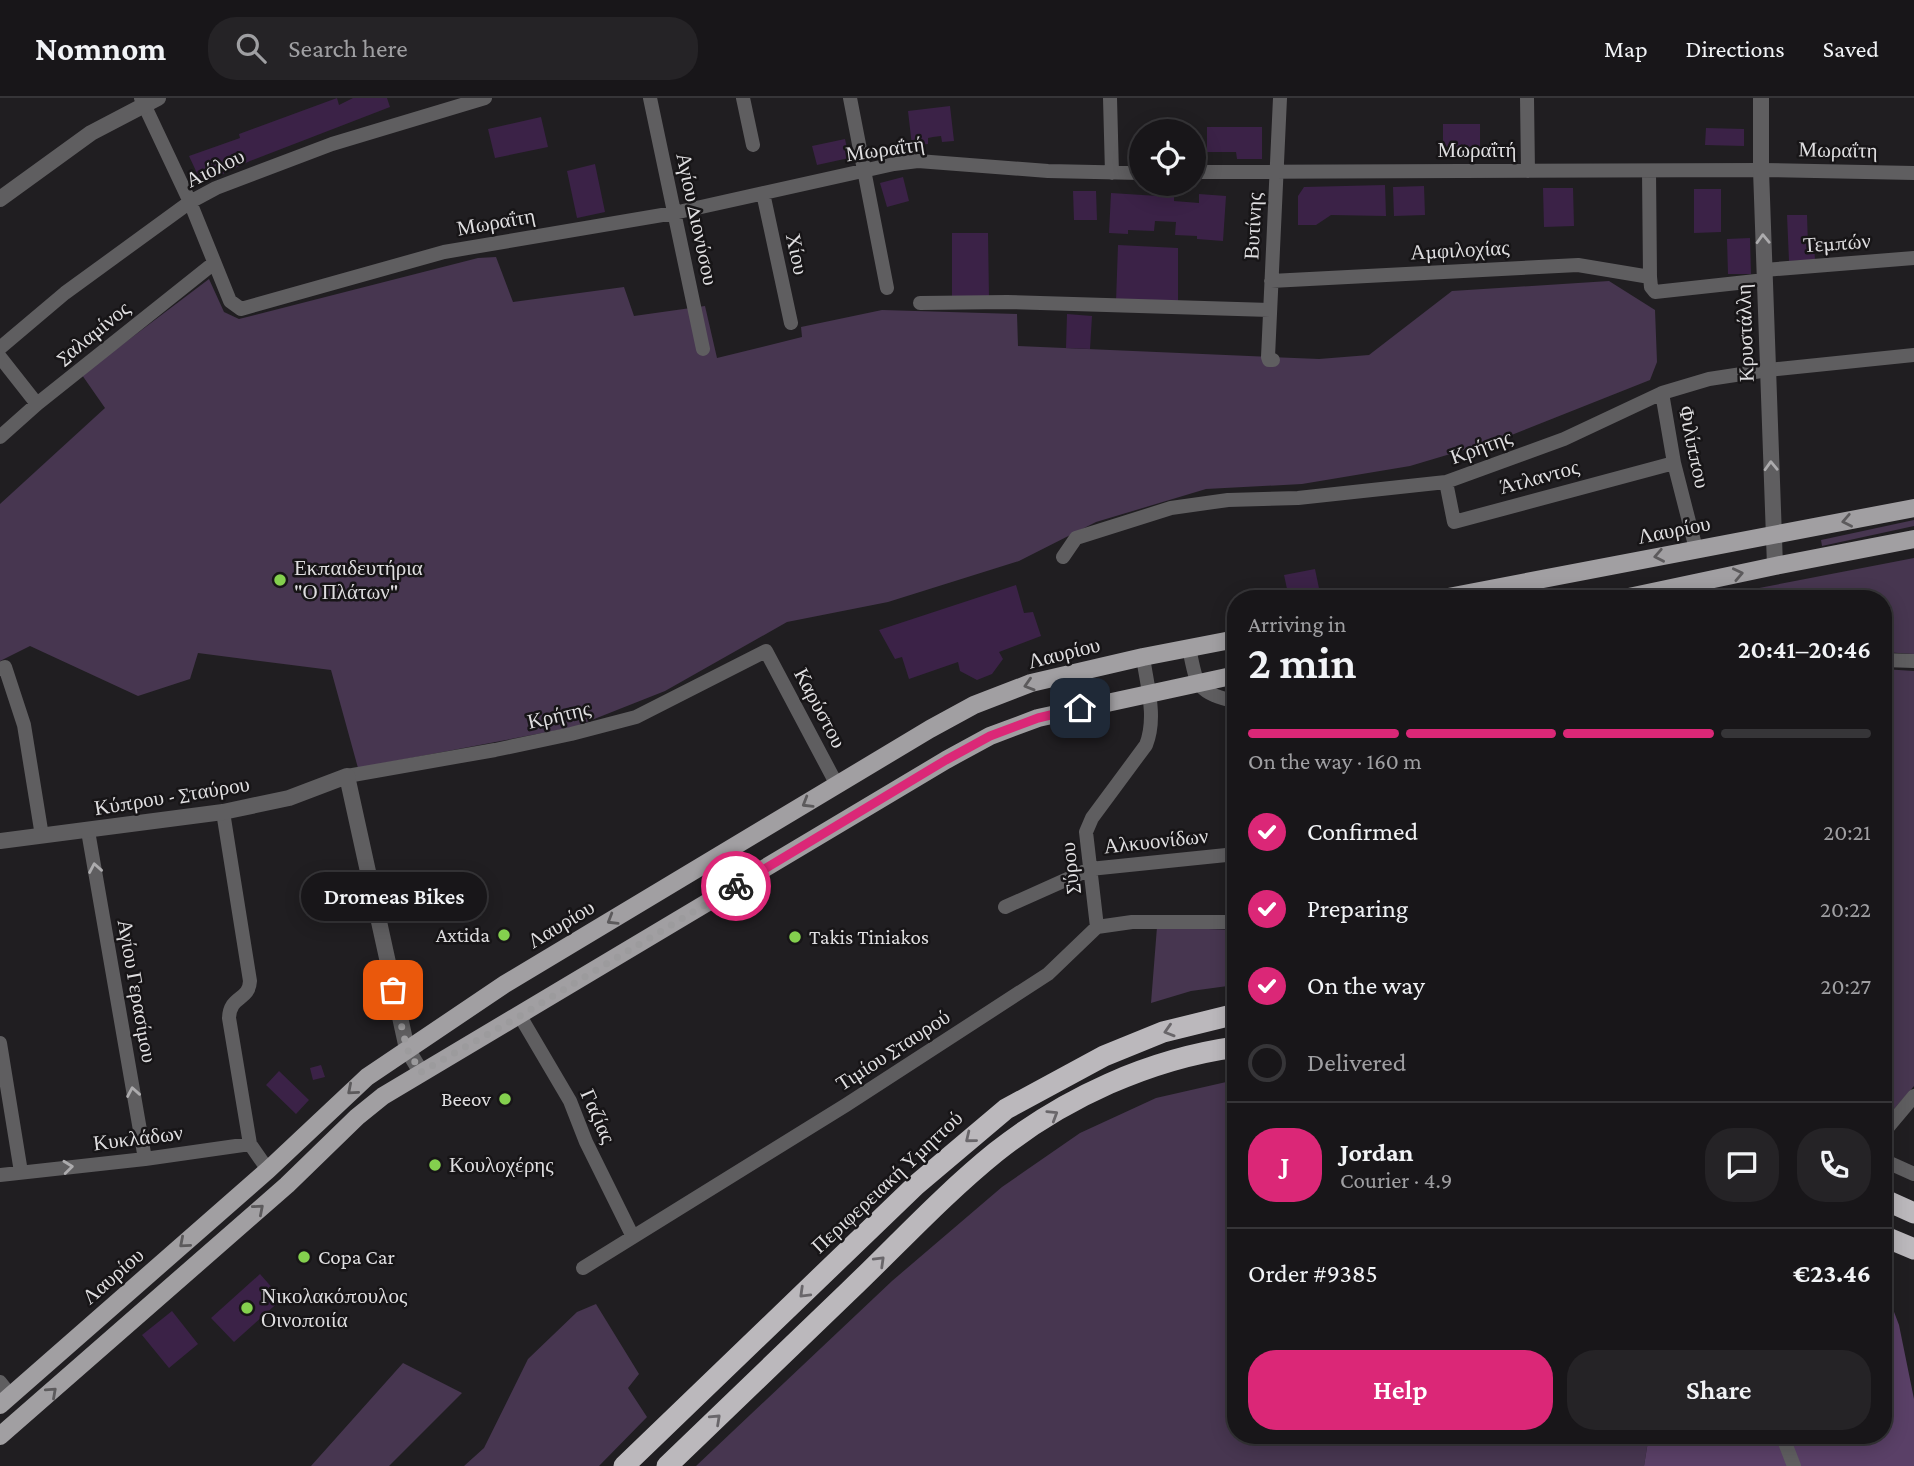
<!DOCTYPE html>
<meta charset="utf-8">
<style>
:root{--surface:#181619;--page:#252326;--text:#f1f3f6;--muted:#9f9fa2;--line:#363538;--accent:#db2777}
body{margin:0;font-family:"Crimson Pro",serif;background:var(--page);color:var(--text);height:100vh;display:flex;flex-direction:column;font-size:26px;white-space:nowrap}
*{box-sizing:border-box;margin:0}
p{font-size:23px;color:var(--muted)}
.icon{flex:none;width:38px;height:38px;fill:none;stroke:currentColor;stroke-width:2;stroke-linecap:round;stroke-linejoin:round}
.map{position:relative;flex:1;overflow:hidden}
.drawer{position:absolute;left:1227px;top:492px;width:665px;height:854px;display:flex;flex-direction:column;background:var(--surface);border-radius:28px;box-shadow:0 4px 18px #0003,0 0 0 2px var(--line)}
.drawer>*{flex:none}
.buttons{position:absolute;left:1129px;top:21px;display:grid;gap:14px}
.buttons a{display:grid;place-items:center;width:77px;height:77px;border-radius:50%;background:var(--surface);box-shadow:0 4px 18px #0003,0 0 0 2px var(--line);font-size:35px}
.pin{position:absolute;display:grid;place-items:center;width:60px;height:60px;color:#fff;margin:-30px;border-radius:14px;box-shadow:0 4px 10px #0006}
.courier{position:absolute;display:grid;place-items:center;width:70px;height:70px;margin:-35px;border:5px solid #db2777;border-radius:50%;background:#fff;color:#222;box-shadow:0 2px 9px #0007}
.bubble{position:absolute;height:49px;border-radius:24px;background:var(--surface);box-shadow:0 4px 18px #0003,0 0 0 2px var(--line);font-size:23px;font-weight:600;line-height:49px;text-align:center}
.head em{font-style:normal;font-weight:600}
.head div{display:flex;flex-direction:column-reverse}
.head{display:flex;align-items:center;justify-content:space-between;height:119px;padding:0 21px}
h1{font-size:46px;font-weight:600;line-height:52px}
.bar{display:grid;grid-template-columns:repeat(4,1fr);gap:10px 7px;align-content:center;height:84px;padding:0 21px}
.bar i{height:9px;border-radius:5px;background:var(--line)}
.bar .active{background:var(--accent)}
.bar p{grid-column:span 4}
.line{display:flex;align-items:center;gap:18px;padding:0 21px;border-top:2px solid var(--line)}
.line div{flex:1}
.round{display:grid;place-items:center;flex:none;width:74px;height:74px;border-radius:28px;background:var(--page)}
ol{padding:0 21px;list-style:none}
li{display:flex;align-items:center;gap:21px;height:77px}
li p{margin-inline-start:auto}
li .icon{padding:7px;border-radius:50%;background:var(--accent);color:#fff;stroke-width:4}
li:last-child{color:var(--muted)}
li i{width:38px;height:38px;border:4px solid var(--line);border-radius:50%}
.action{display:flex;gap:14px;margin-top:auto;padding:14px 21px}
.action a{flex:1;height:80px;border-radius:28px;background:var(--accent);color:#fff;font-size:28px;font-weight:600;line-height:80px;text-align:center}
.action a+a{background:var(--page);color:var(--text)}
header{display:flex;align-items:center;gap:42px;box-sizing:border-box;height:98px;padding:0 35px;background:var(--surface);border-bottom:2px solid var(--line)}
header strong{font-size:33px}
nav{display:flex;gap:38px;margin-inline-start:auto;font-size:24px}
.search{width:490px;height:63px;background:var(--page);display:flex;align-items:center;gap:18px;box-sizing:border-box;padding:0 24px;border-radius:28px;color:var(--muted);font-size:26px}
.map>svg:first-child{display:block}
.green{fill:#473650}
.forest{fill:#5a4067}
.building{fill:#3b2247}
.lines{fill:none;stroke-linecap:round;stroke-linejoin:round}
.minor{stroke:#5f5e60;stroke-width:14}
.tertiary{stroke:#5f5e60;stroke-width:16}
.primary{stroke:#a19fa2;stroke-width:18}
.motorway{stroke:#bbb8bc;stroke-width:21}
.oneway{stroke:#acabad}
.oneway2{stroke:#5c5a5c}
.oneway3{stroke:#69666a}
.done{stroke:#9c9b9d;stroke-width:7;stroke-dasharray:0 12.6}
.route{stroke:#db2777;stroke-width:9}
.poi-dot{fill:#84d04e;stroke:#171517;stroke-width:2.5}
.labels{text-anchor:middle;stroke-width:5;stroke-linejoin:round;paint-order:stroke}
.street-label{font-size:21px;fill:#dfdee0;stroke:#171517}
.poi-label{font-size:21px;fill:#dfdee0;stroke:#171517;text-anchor:start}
</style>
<header>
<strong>Nomnom</strong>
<div class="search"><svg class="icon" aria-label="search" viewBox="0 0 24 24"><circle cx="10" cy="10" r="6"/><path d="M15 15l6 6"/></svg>Search here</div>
<nav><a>Map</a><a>Directions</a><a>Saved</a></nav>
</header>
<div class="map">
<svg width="1914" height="1368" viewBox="0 0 1914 1368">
<rect width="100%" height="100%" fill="#201e21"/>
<path class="green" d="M496,159l17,45 111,-15 10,29 71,-10 12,52 85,-21 -1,-10 81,-17 135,4 1,32 301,13 50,-4 83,-64 157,-10 46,29 2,52 -7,18 -146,58 -94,28 -108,18 -96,5 -110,33 -77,39 -131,41 -101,20 -122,69 -91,36 -216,41 -27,-98 -133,-17 -8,26 -52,17 -108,-50 -30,15v-157l105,-96 -23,-33 127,-96 15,33 15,7 239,-61z
M1914,422v6l-92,20 -1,-6z
M1914,460v96l-31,-2v-54h-176z
M1883,571l31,2v415l-20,23 -11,-10z
M1157,829l78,3v55l-44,6 -40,12z
M1235,982l1,355h413l-5,31h-948l196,-185 110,-94 78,-54 76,-35z
M596,1206l43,70 -11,14 19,29 -48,49h-135l20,-18 44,-89 49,-47z
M403,1265l59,30 -73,73h-78z"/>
<path class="forest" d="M1883,1185l16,42 15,74v67h-270l5,-31h234z"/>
<path class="building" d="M337,0l2,7 14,-7h34l3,9 -140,54 -48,23 -13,-28 51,-18 -1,-4z
M950,8l4,35 -12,1 -1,-6 -8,1 -5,1v6l-16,2 -4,-35z
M541,19l7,30 -53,11 -7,-29z
M1443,26h37v26h-37z
M1207,29h55v32h-25l-1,-7h-29z
M1706,30l38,1v17l-39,-1z
M845,41l4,19 -32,7 -5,-19z
M595,66l10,48 -28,6 -10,-47z
M903,79l6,24 -22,6 -7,-24z
M1385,87l1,31 -55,-1 -15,10h-18v-29l6,-9z
M1424,88l1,29 -31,1 -1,-29z
M1543,90h30l1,38 -30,1z
M1694,91h27v43l-27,1z
M1073,93h23l1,29h-23z
M1111,95l63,4v4l25,2v-9l27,2 -3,45 -26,-2v-3l-22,-1 1,-13 -21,-1 -1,10 -26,-1v4l-19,-1z
M1787,117h20l1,30h6l1,15 -26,1z
M952,135h36l1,65 -37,-1z
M1750,140l1,36h-23l-1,-35z
M1118,147l60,3v56l-62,-2z
M1067,216l25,2 -2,33 -24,-1z
M1315,471l6,29h-32l-5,-23z
M1016,487l8,28 9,-1 8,24 -42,16 4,7 -11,15 -15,6 -17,-9 -2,-9 -49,17 -7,-22 -7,2 -16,-29z
M321,967l4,12 -12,3 -3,-12z
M279,973l30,29 -13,14 -30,-29z
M260,1176l22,25 -48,43 -23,-24z
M172,1213l26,33 -29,24 -27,-33z"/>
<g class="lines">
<path class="minor" d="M141,0l49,104 40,99 11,8 203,-57 230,-39 220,-49 24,-3 130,10 93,2
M650,0l53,251
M743,0l10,47
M850,0l37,190
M1110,0l2,75
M1527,0l1,73
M1649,73l1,106 1,10 4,5 110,-12
M1194,74l567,-2 153,3
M763,95l28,130
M1764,172l150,-12
M1271,183l307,-16 72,12
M920,205l87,-1 263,8
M0,250l65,-55 125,-91 26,-14 116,-44 153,-46
M0,259l37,47
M1273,262h-4l-1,-3 12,-259
M1662,295l12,70 22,86
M0,339l37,-33 177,-141
M1446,384l8,40 220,-59
M1063,459l13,-19 95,-30 57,-8 70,-2 148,-16 118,-43 98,-46 47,-14 59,-9 146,-15
M1189,550c8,37 6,44 47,54
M1883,562l31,1
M0,571l5,-2 19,58 18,111
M347,678l148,-26 76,-16 65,-17 130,-66 71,134
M223,714l27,169c-1,20 -20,14 -21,37l21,126
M88,733l57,328
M1005,809l85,-38 146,-15
M1097,829l-11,-95 6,-14 54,-73c11,-28 1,-59 -3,-88
M520,918l50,85 16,41 47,95
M0,945l21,129
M1883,1035l31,-37
M1885,1063l29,13
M0,1077l145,-16 105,-15 18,26
M583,1170l263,-163 202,-131 49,-47 35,-5h104
M0,1284l11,14
M1782,1337l12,31"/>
<path class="tertiary" d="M1761,0v72l14,396
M0,101l91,-66 67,-35
M0,743l223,-29 66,-14 58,-22 60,273 14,23"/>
<path class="primary" d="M1443,500l471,-90
M1624,500l151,-32 139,-27
M0,1307l268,-235 99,-93 138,-93 425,-255 44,-24 57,-22 112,-26 93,-18
M0,1338l287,-251 70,-68 26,-21 563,-336 44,-24 48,-18 198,-43"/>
<path class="motorway" d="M1883,1101l31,14
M1883,1138l31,13
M624,1368l292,-281 90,-76 98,-53 59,-24 73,-18
M667,1368c61,-58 122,-117 183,-176 48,-46 94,-96 146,-138 68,-54 153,-93 240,-105"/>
</g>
<defs><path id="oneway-chevron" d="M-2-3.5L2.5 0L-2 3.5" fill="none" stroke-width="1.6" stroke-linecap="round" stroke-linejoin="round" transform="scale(1.75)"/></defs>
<g class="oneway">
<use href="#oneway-chevron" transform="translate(1763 141) rotate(-92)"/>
<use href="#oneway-chevron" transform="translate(1771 368) rotate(-92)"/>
<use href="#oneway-chevron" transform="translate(95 770) rotate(-100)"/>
<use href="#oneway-chevron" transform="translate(133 994) rotate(-100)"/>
<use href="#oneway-chevron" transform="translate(68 1069) rotate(-6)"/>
</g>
<g class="oneway2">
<use href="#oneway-chevron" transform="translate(1847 423) rotate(169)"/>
<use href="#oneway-chevron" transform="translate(1659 458) rotate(169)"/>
<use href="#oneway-chevron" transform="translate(1738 476) rotate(-12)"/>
<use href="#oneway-chevron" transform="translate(1029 587) rotate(163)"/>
<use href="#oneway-chevron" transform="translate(807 705) rotate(149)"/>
<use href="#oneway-chevron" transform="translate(612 822) rotate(149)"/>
<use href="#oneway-chevron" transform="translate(352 992) rotate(139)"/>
<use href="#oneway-chevron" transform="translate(259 1111) rotate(-41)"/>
<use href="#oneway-chevron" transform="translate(184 1145) rotate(139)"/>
<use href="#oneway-chevron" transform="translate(52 1294) rotate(-42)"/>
</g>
<g class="oneway3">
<use href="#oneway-chevron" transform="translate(1169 933) rotate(163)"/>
<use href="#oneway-chevron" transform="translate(1053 1017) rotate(-32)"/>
<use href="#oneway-chevron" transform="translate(970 1040) rotate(141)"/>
<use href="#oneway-chevron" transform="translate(880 1163) rotate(-44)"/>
<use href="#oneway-chevron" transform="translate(804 1195) rotate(136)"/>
<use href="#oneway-chevron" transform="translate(716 1321) rotate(-43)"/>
</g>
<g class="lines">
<path class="done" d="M393,892l14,59 14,23 99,-56 216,-130"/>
<path class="route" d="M736,788l210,-126 44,-24 48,-18 42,-10"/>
</g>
<g class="poi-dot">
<circle cx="280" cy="482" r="7"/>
<circle cx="504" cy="837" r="7"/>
<circle cx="795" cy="839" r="7"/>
<circle cx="505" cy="1001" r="7"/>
<circle cx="435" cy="1067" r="7"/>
<circle cx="304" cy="1159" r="7"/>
<circle cx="247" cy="1210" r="7"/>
</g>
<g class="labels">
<g class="street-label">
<text transform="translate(885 51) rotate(-8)" y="7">Μωραΐτή</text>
<text x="1477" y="59">Μωραΐτή</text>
<text transform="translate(1838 52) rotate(1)" y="7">Μωραΐτη</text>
<text transform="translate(215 70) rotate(-26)" y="7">Αιόλου</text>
<text transform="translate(697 121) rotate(78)" y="7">Αγίου Διονύσου</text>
<text transform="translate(496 124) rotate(-10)" y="7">Μωραΐτη</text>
<text transform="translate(1253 128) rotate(-87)" y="7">Βυτίνης</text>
<text transform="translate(1837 145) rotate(-4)" y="7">Τεμπών</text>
<text transform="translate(1460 152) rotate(-3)" y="7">Αμφιλοχίας</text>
<text transform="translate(797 156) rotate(78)" y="7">Χίου</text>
<text transform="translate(93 235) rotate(-39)" y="7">Σαλαμίνος</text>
<text transform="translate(1745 235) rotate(-92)" y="7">Κρυστάλλη</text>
<text transform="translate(1481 349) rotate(-20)" y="7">Κρήτης</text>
<text transform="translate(1694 349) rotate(78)" y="7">Φιλίππου</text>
<text transform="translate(1539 379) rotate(-15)" y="7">Άτλαντος</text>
<text transform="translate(1674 432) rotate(-11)" y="7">Λαυρίου</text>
<text transform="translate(1064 555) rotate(-14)" y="7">Λαυρίου</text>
<text transform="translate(820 610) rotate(62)" y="7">Καρύστου</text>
<text transform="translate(559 617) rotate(-13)" y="7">Κρήτης</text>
<text transform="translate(172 698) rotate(-9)" y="7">Κύπρου - Σταύρου</text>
<text transform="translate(1156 743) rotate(-6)" y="7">Αλκυονίδων</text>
<text transform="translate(1070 770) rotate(-95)" y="7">Σύρου</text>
<text transform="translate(561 826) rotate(-31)" y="7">Λαυρίου</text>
<text transform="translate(137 893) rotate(80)" y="7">Αγίου Γερασίμου</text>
<text transform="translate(893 952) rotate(-33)" y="7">Τιμίου Σταυρού</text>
<text transform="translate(598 1018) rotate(66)" y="7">Γαζίας</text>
<text transform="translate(138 1040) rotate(-7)" y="7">Κυκλάδων</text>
<text transform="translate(887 1084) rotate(-43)" y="7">Περιφερειακή Υμηττού</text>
<text transform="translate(113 1178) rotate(-41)" y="7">Λαυρίου</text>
</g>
<g class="poi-label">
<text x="294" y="477">Εκπαιδευτήρια<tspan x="294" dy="24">"Ο Πλάτων"</tspan></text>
<text x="490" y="844" text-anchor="end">Axtida</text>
<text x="809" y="846">Takis Tiniakos</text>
<text x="491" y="1008" text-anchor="end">Beeov</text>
<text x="449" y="1074">Κουλοχέρης</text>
<text x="318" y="1166">Copa Car</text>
<text x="261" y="1205">Νικολακόπουλος<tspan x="261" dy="24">Οινοποιία</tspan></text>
</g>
</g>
</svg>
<div class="buttons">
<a><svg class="icon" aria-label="locate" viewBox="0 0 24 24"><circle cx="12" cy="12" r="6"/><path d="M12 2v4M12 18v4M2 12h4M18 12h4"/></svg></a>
</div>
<div class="pin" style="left:393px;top:892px;background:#ea580c"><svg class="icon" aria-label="bag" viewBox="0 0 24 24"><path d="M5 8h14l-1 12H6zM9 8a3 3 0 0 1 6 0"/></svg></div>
<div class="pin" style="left:1080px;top:610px;background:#1f2937"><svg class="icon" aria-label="home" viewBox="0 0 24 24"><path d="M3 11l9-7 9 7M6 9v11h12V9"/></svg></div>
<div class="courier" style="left:736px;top:788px"><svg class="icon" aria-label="bike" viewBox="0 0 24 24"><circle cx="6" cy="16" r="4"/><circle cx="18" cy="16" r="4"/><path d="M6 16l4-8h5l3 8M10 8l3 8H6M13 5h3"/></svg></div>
<div class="bubble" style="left:301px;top:774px;width:186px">Dromeas Bikes</div>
<section class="drawer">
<div class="head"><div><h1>2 min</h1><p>Arriving in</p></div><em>20:41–20:46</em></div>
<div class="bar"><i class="active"></i><i class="active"></i><i class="active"></i><i></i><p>On the way · 160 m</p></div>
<ol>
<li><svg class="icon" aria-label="check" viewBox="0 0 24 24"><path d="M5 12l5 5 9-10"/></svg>Confirmed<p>20:21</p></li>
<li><svg class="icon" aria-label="check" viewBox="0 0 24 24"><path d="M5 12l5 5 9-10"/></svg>Preparing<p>20:22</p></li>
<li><svg class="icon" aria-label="check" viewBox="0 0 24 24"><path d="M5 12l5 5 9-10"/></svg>On the way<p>20:27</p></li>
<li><i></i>Delivered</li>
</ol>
<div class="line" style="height:126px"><b class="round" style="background:var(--accent);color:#fff">J</b><div><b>Jordan</b><p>Courier · 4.9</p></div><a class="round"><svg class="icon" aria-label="chat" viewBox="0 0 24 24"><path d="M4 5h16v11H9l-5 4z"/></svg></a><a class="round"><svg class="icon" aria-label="phone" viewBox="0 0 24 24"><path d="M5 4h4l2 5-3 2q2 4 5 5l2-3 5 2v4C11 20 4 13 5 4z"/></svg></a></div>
<div class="line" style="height:91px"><div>Order #9385</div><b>€23.46</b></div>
<div class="action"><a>Help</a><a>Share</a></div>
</section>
</div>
